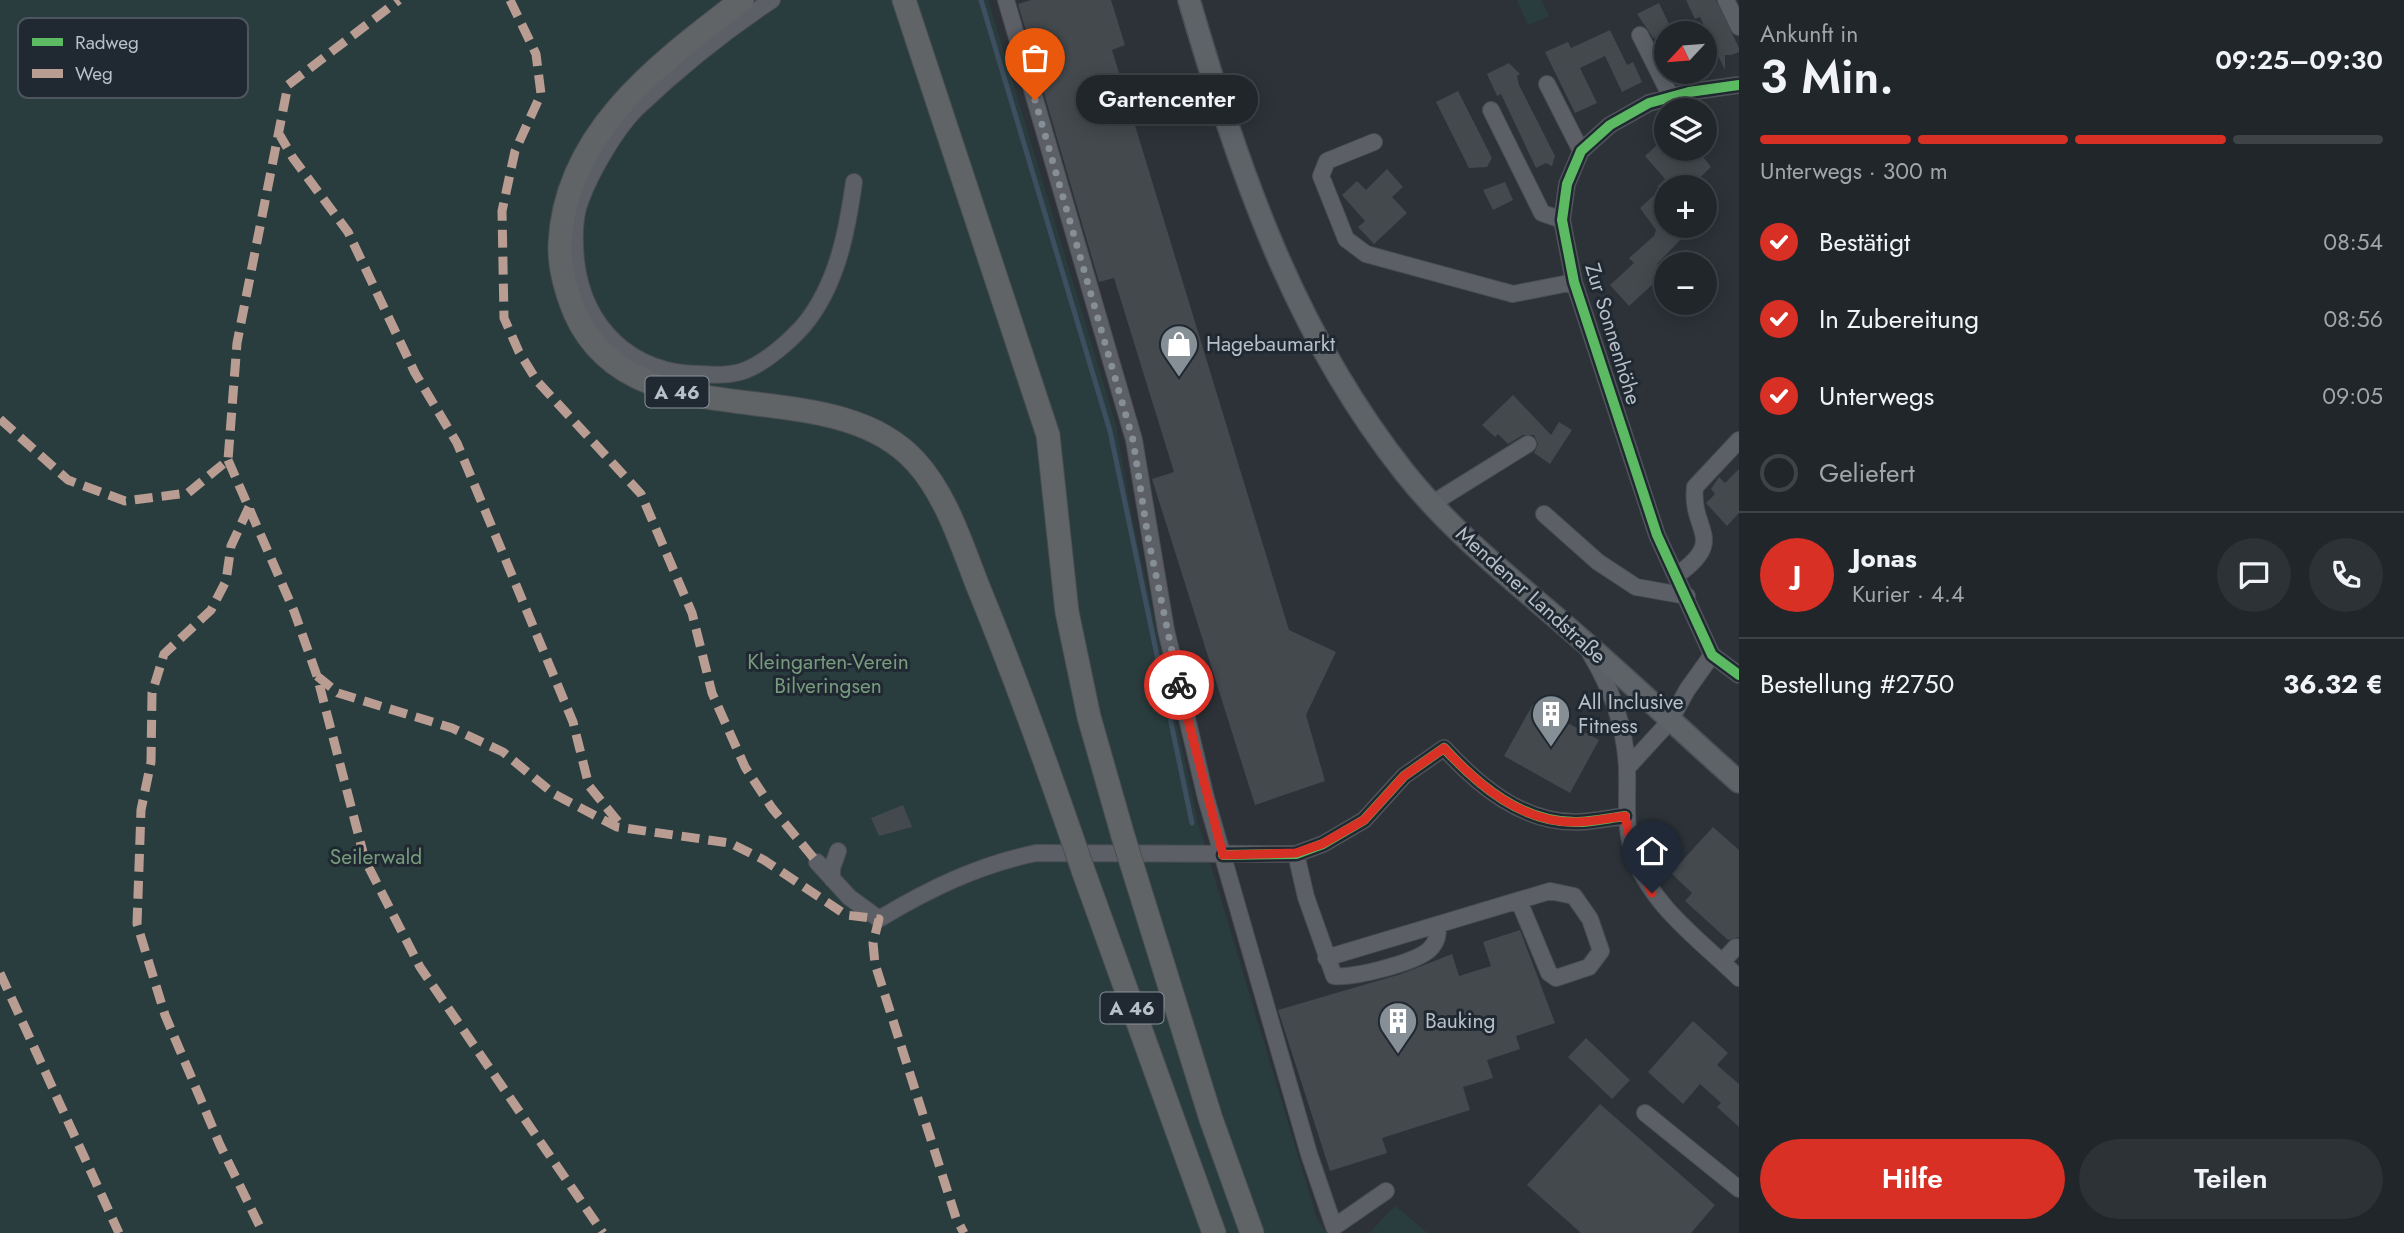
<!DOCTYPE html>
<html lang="de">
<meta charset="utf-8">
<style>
:root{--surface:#21262a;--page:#2d3236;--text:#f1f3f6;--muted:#a2a5a8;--line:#3e4347;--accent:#d93025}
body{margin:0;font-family:Jost,sans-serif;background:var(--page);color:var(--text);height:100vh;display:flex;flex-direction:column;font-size:26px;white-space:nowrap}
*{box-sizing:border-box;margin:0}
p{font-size:23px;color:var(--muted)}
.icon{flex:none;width:38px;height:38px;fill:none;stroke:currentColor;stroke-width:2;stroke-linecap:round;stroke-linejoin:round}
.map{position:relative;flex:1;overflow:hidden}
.drawer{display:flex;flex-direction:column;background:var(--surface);width:665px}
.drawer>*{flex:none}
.needle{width:46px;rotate:244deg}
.buttons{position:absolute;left:1654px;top:21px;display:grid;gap:14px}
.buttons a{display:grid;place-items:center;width:63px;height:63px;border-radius:50%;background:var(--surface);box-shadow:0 4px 18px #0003,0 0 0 2px var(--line);font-size:35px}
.pin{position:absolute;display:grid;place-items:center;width:60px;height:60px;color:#fff;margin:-72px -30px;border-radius:50% 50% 50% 0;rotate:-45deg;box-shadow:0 0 7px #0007}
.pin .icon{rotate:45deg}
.courier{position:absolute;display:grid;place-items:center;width:70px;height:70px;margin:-35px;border:5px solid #d93025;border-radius:50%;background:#fff;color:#222;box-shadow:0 2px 9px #0007}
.bubble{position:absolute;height:49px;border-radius:24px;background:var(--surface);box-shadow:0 4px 18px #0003,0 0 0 2px var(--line);font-size:23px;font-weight:600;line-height:49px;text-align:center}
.summary em{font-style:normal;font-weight:600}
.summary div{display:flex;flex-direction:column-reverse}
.summary{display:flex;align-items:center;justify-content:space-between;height:119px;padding:0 21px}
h1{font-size:46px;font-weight:600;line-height:52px}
.bar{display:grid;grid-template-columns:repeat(4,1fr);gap:10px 7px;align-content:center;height:84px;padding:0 21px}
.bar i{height:9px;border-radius:5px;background:var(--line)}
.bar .current{background:var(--accent)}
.bar p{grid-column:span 4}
.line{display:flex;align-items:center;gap:18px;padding:0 21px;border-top:2px solid var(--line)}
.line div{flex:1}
.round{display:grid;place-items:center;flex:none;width:74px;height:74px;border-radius:37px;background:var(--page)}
ol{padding:0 21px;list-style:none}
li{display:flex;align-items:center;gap:21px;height:77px}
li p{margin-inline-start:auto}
li .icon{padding:7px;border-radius:50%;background:var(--accent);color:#fff;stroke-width:4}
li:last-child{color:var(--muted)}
li i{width:38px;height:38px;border:4px solid var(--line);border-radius:50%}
.button{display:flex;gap:14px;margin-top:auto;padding:14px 21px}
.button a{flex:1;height:80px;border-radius:42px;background:var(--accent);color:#fff;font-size:28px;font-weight:600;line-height:80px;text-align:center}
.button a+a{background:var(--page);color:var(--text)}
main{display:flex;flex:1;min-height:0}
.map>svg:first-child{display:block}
.green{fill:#2a3d3e}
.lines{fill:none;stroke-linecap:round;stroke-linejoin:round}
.stream{stroke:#3d4f60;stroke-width:5}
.building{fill:#44494e}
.minor-casing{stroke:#4a4e53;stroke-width:18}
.major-casing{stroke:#4a4f55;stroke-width:24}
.highway-casing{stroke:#494e53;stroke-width:25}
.minor{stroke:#5c6066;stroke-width:16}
.major{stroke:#5e6368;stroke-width:21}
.highway{stroke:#616466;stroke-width:23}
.highway-bridge-casing{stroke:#494e53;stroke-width:25;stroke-linecap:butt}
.highway-bridge{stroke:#616466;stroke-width:23}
.quiet{stroke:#b99d93;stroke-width:9;stroke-dasharray:18 9;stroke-linecap:butt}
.cycleway-casing{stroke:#202932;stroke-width:15}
.cycleway{stroke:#5cba63;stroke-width:10}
.done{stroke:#868e96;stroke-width:7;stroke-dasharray:0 12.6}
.route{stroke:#d93025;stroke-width:9}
.labels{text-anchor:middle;stroke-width:6;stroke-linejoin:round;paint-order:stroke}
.shield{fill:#202932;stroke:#8a929b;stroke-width:2}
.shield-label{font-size:19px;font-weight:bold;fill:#b7bfc8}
.street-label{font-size:21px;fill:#b7bfc8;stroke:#202932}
.poi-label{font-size:21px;fill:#b7bfc8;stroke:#202932;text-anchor:start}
.park-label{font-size:21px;fill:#789b7d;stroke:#202932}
.key{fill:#202932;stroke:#4d565f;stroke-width:2}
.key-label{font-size:19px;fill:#b7bfc8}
</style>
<main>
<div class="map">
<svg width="1739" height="1233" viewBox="0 0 1739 1233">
<rect width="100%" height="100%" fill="#2c3238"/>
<path class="green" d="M0,0h988l128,425 15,87 67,311 119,396 9,14h-1326z
M1517,0h24l8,16 -21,9z
M1395,1206l33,27h-59z"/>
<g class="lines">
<path class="stream" d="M981,0l129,431 82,392"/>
</g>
<path class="building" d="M1031,0h80l14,45 -13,5 177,580 47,22 -30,63 19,66 -70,24 -103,-326 22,-7 -60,-194 -15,4 -81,-278z
M1686,0h30l23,48v4l-8,3h-6v15l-25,-53 -5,2z
M1659,3l12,25 -5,3v30l-12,-25v3l-17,-25z
M1610,30l17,35 6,-3 9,20 -20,10 -17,-36 -25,12 17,35 -22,10 -30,-61 23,-10 3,6z
M1509,63l11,11 -3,2 2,9 36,71 -3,10 -6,-3 -10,5 -35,-74 -4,2 -10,-22z
M1458,91l34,67 -5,9 -18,1 -33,-66z
M1666,137v12h31l14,18 -21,20h-24v39h14l7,7 -30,31 8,9 -36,33 -19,-21 24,-22 -5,-5 25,-22 2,-6 -16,-22 23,-21h-6l8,-8 -20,-23z
M1387,169l16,18 -11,10 15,16 -33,31 -16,-17 7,-6 -23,-26 15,-14 9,9z
M1505,182l8,18 -20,10 -10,-20z
M1513,395l38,40 8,-13 13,8 -22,34 -16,-11 4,-9 -4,-9h-11l-15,9 -10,-10 -3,3 -13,-12z
M1739,469v44l-12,13 -21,-23 9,-9 -4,-5 8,-12 6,6z
M1533,704l66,36 -29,53 -66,-37z
M903,805l9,22 -33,9 -8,-18z
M1713,827l26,23v87l-11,3 -43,-39 7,-8 -21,-20z
M1520,930l35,93 -39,13 4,13 -33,11 6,18 -30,9 7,23 -88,28 5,15 -57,18 -52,-161 123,-36 51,-20 7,22 32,-10 -8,-24z
M1693,1021l35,32 -11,12 22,19v43l-22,-20 4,-4 -21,-19 -17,20 -35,-32z
M1586,1038l44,42 -18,19 -44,-42z
M1600,1104l115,101 -24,28h-110l-54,-48z"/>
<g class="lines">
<g class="minor-casing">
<path id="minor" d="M772,0c-47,31 -95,70 -136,109 -20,20 -45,63 -55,90 -8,19 -7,42 -5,62 8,67 55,112 123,113 15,1 32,2 47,-4 20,-8 44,-29 58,-45 33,-40 43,-93 50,-143
M1006,0l128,440 32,190 40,168 103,356 25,73 52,-36
M1726,0l13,27
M1640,35l31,62
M1547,84l34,67
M1739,85l-50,7 -40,11 -39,22 -29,26 -14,33 -5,36 12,62 83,253 55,120 27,20
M1491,110l51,103 20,7
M1374,142l-47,19 -6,15 25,63 20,15 147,40 61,-12
M1433,503l95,-59
M1544,514l54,48 38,25 51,9
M1677,575c51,-36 13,-44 18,-88l44,-47
M1590,653c22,36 35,72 37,115 1,30 -3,56 6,85 17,52 68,88 106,125
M1627,768l43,-47 17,-31 25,-35
M1296,854l10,43 28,79c20,2 80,-13 95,-26 8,-8 9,-14 9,-25
M817,862l32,35 30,22c50,-30 99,-54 157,-66l260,1 27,-10 41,-24 40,-44 40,-28c34,37 78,75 133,74 15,0 32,-4 48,-6
M832,879v-11l6,-17
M1326,958l224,-67 24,5 16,23 11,32 -12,16 -33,11 -7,-5 -30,-72
M1722,962l14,-15
M1645,1113l94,76"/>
</g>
<g class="major-casing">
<path id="major" d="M1189,0c50,170 104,332 216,473 51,64 116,113 177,167 53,46 104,95 157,142"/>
</g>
<g class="highway-casing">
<path id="highway" d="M742,0c-82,63 -177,132 -182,244 -1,24 6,47 15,69 59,133 255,53 341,149 30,33 45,81 61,122 35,85 66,170 96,257
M904,0l144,435 19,177 22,105 34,119
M1132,865l79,254 41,114
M1083,870l131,363"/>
</g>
<use href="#minor" class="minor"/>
<use href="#major" class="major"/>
<use href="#highway" class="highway"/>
<g class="highway-bridge-casing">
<path id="highway-bridge" d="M1123,836l9,29
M1073,841l10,29"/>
</g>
<use href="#highway-bridge" class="highway-bridge"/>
<path class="quiet" d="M510,0l26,54 5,40 -26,57 -13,60 2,107 15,34 18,29 104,113 51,119 20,80 33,74 27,41 45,54
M278,132l15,26 55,74 67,141 42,70 116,279 16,64 31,38
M0,419l68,61 57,21 63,-8 40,-33 9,-117 51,-258 111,-85
M228,460l66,151 23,65 48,184 55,107 183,266
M249,507l-18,39 -5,35 -15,29 -47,44 -12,39 -1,69 -10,48 -4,114 28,91 55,130 43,88
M317,676l21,17 114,35 51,24 51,42 63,33 113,16 34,17 82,55 33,4 -6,24 2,21 81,254 8,15
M0,973l119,260"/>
<g class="cycleway-casing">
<path id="cycleway" d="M1739,85l-50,7 -40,11 -39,22 -29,26 -14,33 -5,36 12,62 83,253 55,120 27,20
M1223,855l73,-1 27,-10 41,-24 40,-44 40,-28c34,37 78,75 133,74 15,0 32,-4 48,-6"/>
</g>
<use href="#cycleway" class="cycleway"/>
</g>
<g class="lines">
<path class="done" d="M1035,100l98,340 15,97 31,148"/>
<path class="route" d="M1179,685l44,170 73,-2 26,-9 42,-24 40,-44 40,-28c34,37 78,75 132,74 16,0 33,-4 49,-6l8,38 19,39"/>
</g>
<defs>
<g id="shop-pin" transform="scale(2.0125)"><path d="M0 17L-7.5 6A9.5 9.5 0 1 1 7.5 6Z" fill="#868e96" stroke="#202932"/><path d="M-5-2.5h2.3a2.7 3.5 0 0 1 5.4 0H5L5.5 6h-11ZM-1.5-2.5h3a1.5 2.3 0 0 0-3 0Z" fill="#fff"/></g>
<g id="building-pin" transform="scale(2.0125)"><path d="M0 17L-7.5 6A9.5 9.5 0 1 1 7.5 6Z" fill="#868e96" stroke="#202932"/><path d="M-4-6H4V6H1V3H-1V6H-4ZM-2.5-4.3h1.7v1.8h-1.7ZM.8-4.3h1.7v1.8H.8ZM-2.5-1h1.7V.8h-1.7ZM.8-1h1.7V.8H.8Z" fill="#fff"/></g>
</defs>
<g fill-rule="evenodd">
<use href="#shop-pin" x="1179" y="344"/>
<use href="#building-pin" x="1551" y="714"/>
<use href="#building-pin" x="1398" y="1021"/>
</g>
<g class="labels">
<g class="shield">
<rect x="645.5" y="376.5" width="63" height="31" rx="5"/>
<rect x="1100.5" y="992.5" width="63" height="31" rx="5"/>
</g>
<g class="shield-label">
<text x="677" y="399">A 46</text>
<text x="1132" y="1015">A 46</text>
</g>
<g class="street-label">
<text transform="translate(1613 334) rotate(73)" y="7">Zur Sonnenhöhe</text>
<text transform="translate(1531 595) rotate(42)" y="7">Mendener Landstraße</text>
</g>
<g class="poi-label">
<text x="1206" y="351">Hagebaumarkt</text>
<text x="1578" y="709">All Inclusive<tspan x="1578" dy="24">Fitness</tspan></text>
<text x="1425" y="1028">Bauking</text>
</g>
<g class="park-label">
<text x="828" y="669">Kleingarten-Verein<tspan x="828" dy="24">Bilveringsen</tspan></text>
<text x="376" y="864">Seilerwald</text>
</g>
</g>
<rect x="18" y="18" width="230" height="80" rx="10" class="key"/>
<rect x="32" y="38" width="31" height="8" fill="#5cba63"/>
<rect x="32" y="69" width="31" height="9" fill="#b99d93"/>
<g class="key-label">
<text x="75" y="49">Radweg</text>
<text x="75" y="80">Weg</text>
</g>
</svg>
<div class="buttons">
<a><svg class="needle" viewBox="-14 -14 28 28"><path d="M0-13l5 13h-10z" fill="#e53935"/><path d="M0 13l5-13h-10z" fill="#a2a5a8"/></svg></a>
<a><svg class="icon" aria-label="layers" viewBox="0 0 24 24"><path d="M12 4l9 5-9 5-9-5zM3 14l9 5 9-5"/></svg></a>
<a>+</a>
<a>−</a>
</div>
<div class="pin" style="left:1035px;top:100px;background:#ea580c"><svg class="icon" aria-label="bag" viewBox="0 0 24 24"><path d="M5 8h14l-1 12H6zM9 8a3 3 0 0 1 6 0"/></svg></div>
<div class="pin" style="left:1652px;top:893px;background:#1f2937"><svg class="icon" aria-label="home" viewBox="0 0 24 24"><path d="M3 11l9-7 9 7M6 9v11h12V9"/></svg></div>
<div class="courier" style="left:1179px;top:685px"><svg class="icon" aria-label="bike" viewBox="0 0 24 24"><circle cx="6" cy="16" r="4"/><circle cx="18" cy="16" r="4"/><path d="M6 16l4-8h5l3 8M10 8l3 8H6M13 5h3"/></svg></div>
<div class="bubble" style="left:1076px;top:75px;width:182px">Gartencenter</div>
</div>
<section class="drawer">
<div class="summary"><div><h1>3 Min.</h1><p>Ankunft in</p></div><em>09:25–09:30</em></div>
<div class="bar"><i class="current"></i><i class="current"></i><i class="current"></i><i></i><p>Unterwegs · 300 m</p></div>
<ol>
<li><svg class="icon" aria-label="check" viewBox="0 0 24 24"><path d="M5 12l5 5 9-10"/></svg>Bestätigt<p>08:54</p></li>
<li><svg class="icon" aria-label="check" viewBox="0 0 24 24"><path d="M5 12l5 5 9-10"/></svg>In Zubereitung<p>08:56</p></li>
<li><svg class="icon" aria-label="check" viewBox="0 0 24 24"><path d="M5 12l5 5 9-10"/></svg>Unterwegs<p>09:05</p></li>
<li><i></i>Geliefert</li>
</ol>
<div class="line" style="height:126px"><b class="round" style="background:var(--accent);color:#fff">J</b><div><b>Jonas</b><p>Kurier · 4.4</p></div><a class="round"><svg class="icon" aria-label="chat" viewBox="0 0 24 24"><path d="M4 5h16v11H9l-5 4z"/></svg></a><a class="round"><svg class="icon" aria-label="phone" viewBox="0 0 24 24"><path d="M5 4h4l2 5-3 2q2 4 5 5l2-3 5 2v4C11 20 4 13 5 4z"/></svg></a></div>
<div class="line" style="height:91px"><div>Bestellung #2750</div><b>36.32 €</b></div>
<div class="button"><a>Hilfe</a><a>Teilen</a></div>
</section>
</main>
